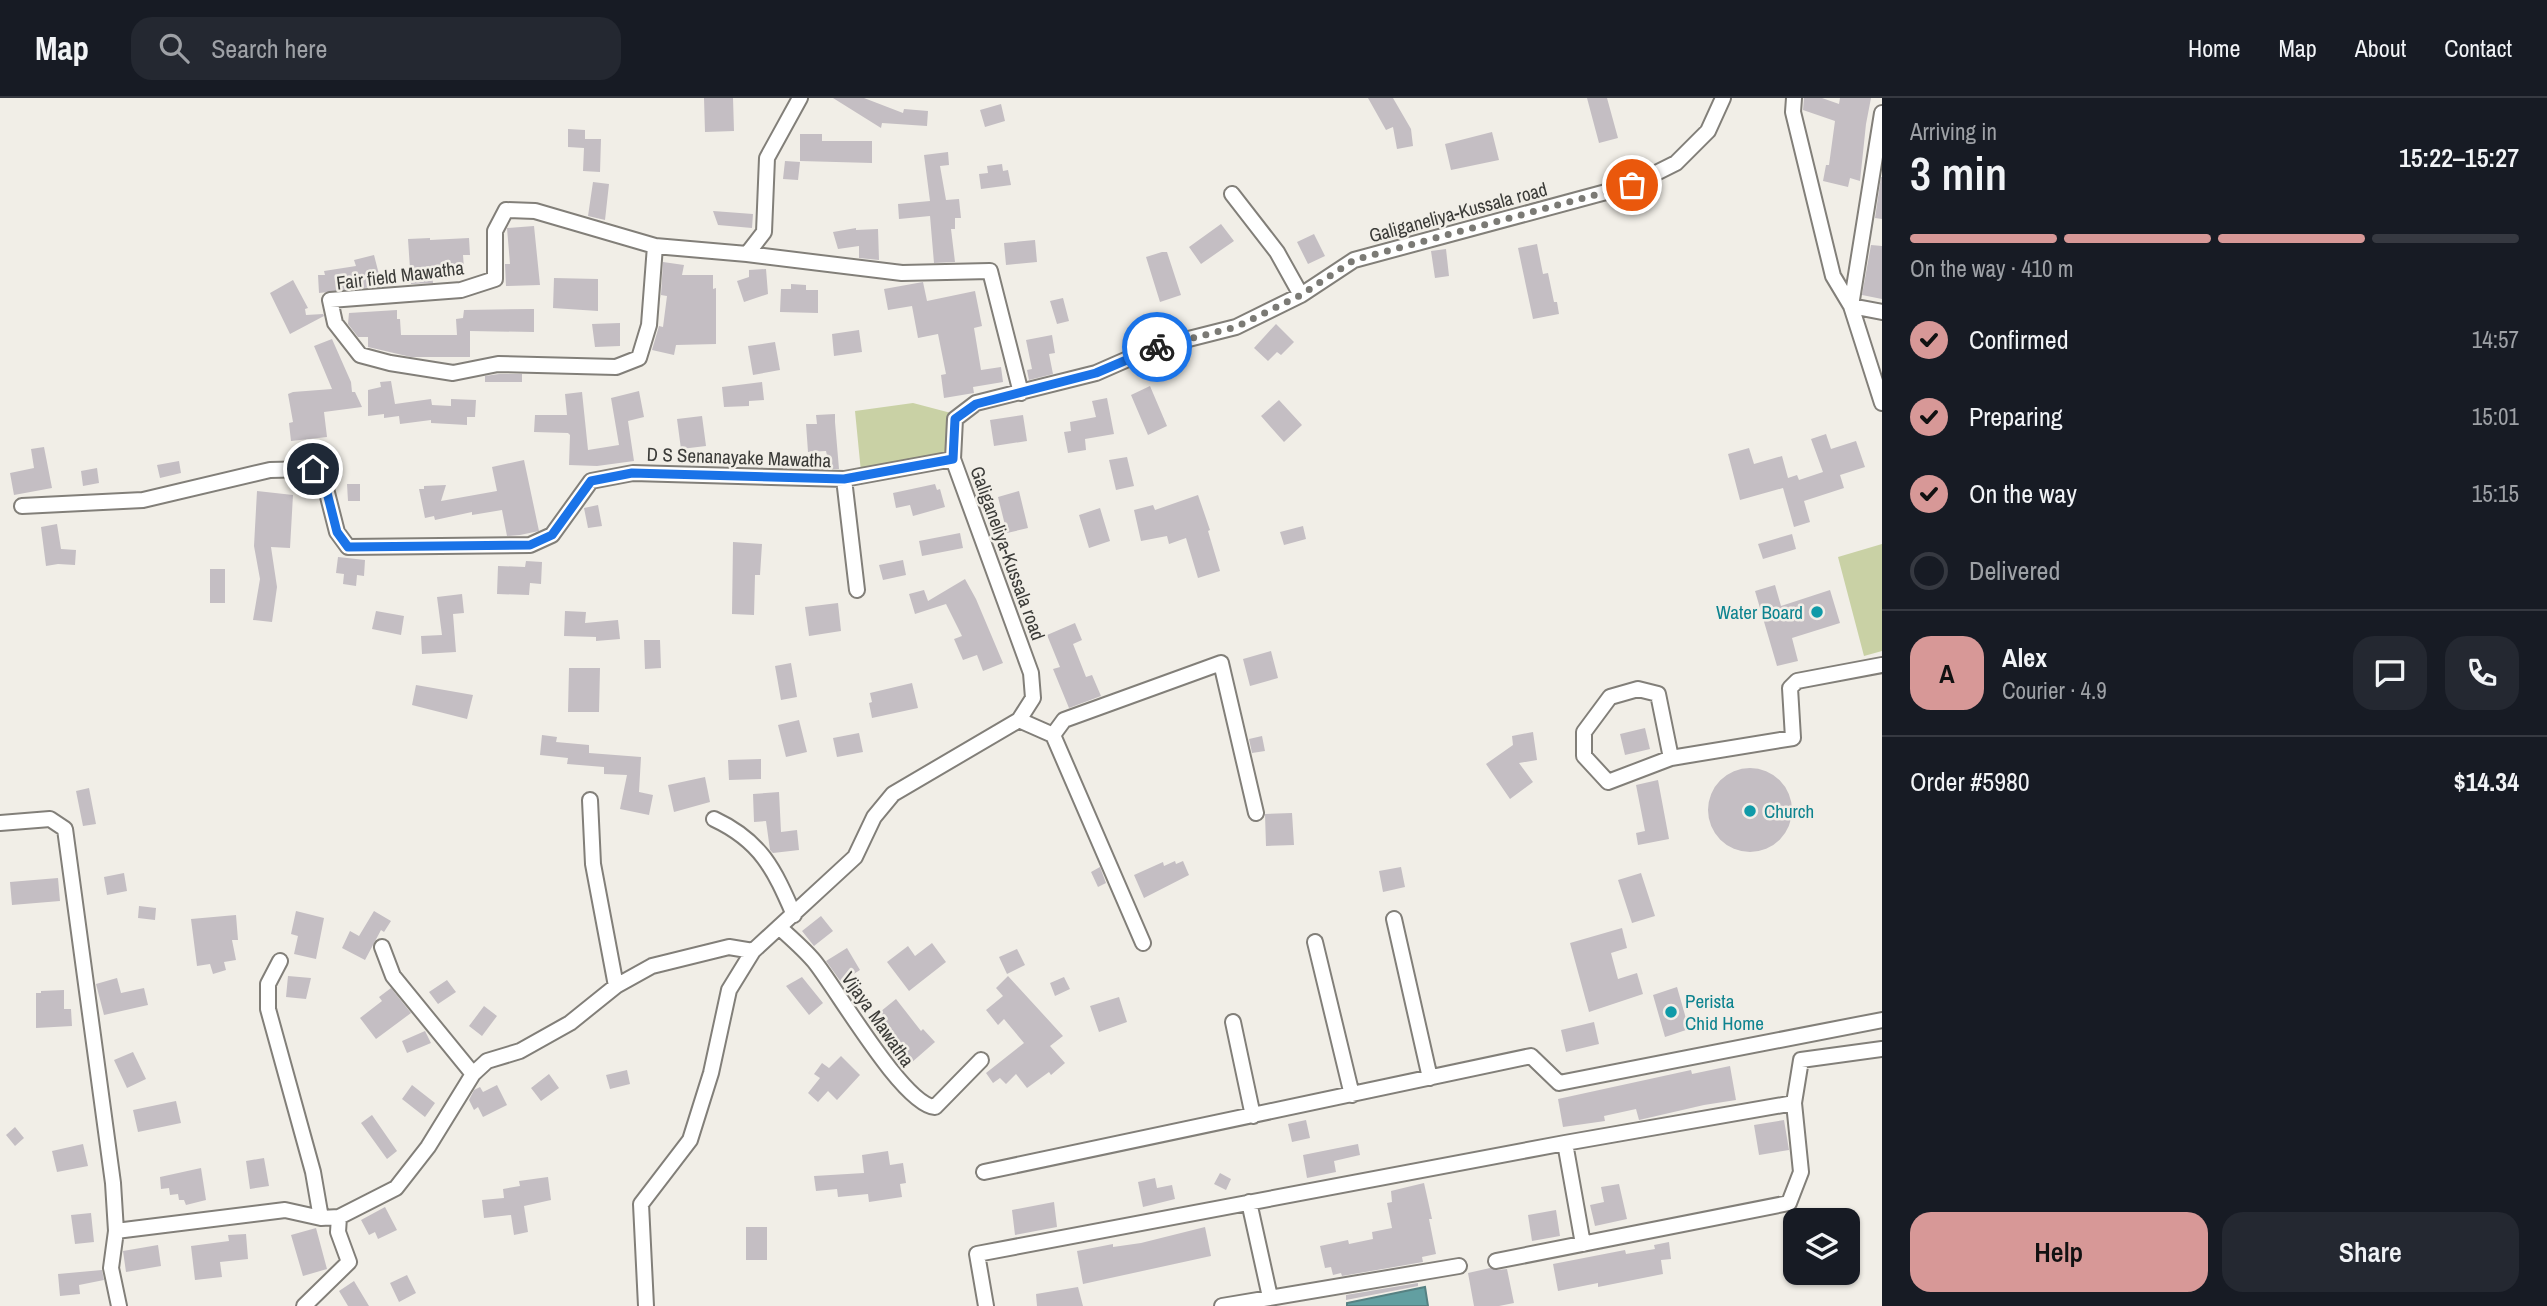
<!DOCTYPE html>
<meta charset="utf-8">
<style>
:root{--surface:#171b24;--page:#242831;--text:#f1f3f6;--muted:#9ea1a6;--line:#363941;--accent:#d79897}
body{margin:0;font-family:"Archivo Narrow",sans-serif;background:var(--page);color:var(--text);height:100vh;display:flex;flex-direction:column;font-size:26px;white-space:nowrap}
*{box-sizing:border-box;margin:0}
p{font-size:23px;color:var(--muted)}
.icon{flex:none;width:38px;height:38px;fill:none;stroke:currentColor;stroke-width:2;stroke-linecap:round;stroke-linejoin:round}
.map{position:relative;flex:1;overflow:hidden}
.details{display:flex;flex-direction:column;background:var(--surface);width:665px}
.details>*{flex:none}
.controls{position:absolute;left:1783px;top:1110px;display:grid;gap:14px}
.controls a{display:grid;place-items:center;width:77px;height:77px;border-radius:14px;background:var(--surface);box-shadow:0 2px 5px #0004;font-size:35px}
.pin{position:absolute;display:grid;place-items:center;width:60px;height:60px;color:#fff;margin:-30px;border:4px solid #fff;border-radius:50%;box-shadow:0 2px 7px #0007}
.courier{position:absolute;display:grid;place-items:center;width:70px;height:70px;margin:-35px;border:5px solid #1a73e8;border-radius:50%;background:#fff;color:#222;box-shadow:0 2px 9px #0007}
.head em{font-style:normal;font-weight:600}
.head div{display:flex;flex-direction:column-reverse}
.head{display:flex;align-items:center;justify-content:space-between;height:119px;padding:0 28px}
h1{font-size:46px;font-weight:600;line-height:52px}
.bar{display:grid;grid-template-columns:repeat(4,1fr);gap:10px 7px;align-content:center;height:84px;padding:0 28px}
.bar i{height:9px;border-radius:5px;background:var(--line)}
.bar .active{background:var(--accent)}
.bar p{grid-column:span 4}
.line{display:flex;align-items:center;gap:18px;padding:0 28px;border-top:2px solid var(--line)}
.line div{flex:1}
.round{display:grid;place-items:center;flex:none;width:74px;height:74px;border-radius:21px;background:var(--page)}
ol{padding:0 28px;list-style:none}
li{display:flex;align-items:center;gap:21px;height:77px}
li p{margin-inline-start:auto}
li .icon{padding:7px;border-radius:50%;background:var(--accent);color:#111;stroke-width:4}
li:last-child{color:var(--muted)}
li i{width:38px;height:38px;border:4px solid var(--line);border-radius:50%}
.action{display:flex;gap:14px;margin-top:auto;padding:14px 28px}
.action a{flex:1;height:80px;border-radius:21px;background:var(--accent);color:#111;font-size:28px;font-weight:600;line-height:80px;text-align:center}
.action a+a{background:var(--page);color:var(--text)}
header{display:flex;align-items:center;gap:42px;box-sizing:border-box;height:98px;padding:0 35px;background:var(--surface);border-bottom:2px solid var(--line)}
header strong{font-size:33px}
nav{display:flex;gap:38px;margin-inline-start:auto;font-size:24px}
.search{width:490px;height:63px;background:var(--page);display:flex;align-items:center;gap:18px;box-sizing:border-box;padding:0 24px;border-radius:21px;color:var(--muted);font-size:26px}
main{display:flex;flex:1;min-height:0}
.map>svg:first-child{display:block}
.green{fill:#c9d1a5}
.water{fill:#629fa1;stroke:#568182;stroke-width:2}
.building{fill:#c4bec3}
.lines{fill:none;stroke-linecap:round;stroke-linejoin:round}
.minor-casing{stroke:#827f79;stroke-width:18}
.minor{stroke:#fff;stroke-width:14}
.done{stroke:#7b7a75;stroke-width:7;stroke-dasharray:0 12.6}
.route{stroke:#1a73e8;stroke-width:9}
.culture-dot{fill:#0f9aa8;stroke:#f1eee7;stroke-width:2.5}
.labels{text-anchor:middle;stroke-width:5;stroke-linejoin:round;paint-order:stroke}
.street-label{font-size:19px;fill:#3b3b38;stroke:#f1eee7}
.culture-label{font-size:19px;fill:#0d838f;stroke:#f1eee7;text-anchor:start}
</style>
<header>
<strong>Map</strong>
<div class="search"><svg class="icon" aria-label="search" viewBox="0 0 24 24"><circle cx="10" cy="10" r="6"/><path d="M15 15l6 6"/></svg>Search here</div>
<nav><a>Home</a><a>Map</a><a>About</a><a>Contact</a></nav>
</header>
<main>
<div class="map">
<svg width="1882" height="1208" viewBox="0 0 1882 1208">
<rect width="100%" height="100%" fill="#f1eee7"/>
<path class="green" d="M913,305l38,10 -5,44 -85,15 -6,-61z
M1882,446v107l-18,5 -26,-99z"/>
<path class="water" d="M1425,1189l3,19h-81v-3z"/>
<path class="building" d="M704,0h29l1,33 -29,1z
M833,0h31l39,15 1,-4 24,2 -1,15 -45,-3 -1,5z
M1368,0h25l18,31 2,17 -16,3 -4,-22 -7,3z
M1587,0h20l11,40 -19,5z
M1804,0h18l17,6 1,-6h31l-5,26 -6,57 -10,-3 -2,9 -25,-6 3,-16h3l6,-44 -32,-11z
M1001,6l4,17 -20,6 -5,-17z
M568,31l17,1v9h16l-1,33 -17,-1 1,-23 -16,-1z
M1492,34l7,28 -48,10 -6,-26z
M800,36h22v7h50v22l-72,-2z
M948,54l1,13 -9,1 6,34 13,-1 2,19h-6v11h-4l4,33 -21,1 -4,-47 -31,3 -1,-15 32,-3 -6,-46z
M785,63l15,1 -2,18 -15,-1z
M1002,66l1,7 5,-1 3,15 -30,4 -2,-15 9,-1 -1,-7z
M1881,79h1v42l-7,-1z
M593,84l16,2 -4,36 -17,-4z
M713,113l40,3 -1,14 -34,-3z
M1221,126l13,17 -33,23 -12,-17z
M534,128l6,59 -34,1 -1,-22h5l-3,-36z
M856,130v2l22,-1 1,31 -20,-2v-12l-21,3 -5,-17z
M1314,136l11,22 -17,8 -11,-22z
M430,140v2l39,-2 1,17h-7l1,13 -32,2 1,13 -22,1 -3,-45z
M1035,142l2,22 -31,3 -2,-22z
M1537,146l6,30 5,-1 6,29h3l2,12 -26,5 -15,-71z
M1871,147l11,1v53l-20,-4z
M1446,151l3,27 -14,2 -4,-27z
M1162,154h5l14,43 -21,7 -14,-45z
M374,157l8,31 -63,7 -1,-18h7l-1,-4 32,-5 -2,-6z
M663,164l21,3 -2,10h31v14l3,-1v56l-40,1 -2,10 -22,-5 7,-24 4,1 4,-31 -6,-1z
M766,171l2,25 -24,8 -7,-21 12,-4v-7z
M554,180l44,1v32l-45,-3z
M293,182l15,28 -3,1 1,6 17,-1 1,2 -34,18 -20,-41z
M923,184l4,19 48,-10 7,35 -8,2 7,42 20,-3 2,15 -30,5 1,6 -30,5 -3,-23 5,-1 -8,-40 -20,4 -6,-32 -24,4 -4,-21z
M791,186l15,1v5h12v23l-38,-1 1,-23h10z
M1063,200l6,23 -12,3 -7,-23z
M534,211v23l-64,-1v26h-59l-43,-10v-10h-10l-10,-13 1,-11 48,-3v9h3l1,16h56l-1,-16 7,-1 1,-8z
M620,225v23l-25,1 -3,-23z
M1276,226l18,18 -13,13 -4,-3 -9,9 -14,-13z
M859,232l3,22 -28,4 -2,-22z
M1052,237l3,18 -6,1 4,20 -24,6 -2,-10 5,-1 -6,-29z
M332,241l19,43 1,10h3l7,15 -38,5 3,25 -36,4 -2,-18 4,-1 -5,-28 5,-2 39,-3 -18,-43z
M775,244l5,28 -27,5 -5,-29z
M499,276h23v8h-37v-6z
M391,283l4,23 36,-5 1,6 19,1v-7l25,1 -1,17h-8v8l-36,-2v-3l-31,4 -1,-8 -15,2v-4l-16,2v-26l13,-3 -1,-5z
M762,284l2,18 -15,1v5l-25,1 -2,-20z
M1150,288l17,40 -19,9 -17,-40z
M639,293l5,26 -16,4 6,40 -37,5 -28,-1 1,-30 -2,-2 -34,-1 1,-17h32l-2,-21 17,-2 6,58 31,-5 -8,-47z
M1107,300l7,36 -29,5 1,11 -18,3 -4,-21 7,-1 -1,-9 26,-5 -4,-16z
M1279,302l23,25 -18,17 -23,-26z
M835,316v8l4,47h-9l-4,-18 -18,1 -2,-28h11l-1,-9z
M1023,317l4,26 -33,5 -4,-26z
M702,318l4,30 -25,3 -4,-30z
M1826,336l5,15 25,-8 9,26 -25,8 4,13 -40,13 6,21 -16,5 -11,-39 -43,12 -12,-46 21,-6 5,16 28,-8 6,22 9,-3 2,5 24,-8 -12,-33z
M44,349l8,41 -38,7 -4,-22 24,-5 -3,-19z
M1127,359l7,29 -18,4 -7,-30z
M524,362l15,71 -19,4 -13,1 -5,-26 -30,5v-3l-37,8 -1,-4 -9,2 -6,-29h5v-3l22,-1 -5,16 56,-10 -5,-24z
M179,363l2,12 -21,5 -3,-13z
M97,370l2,15 -16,3 -2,-15z
M347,386h13v17h-12z
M935,386l2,6 3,-1 5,18 -32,9 -3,-11 -14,3 -3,-15z
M257,393l36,4 -3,53 -19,-1 6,40 -5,35 -19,-2 7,-41 -6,-33z
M1019,393l9,37 -21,5 -9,-36z
M1198,397l12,35 -2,1 12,40 -22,7 -12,-40 -17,6 -2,-8 -26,5 -7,-31 19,-5 2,5z
M598,407l4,21 -14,2 -4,-20z
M1100,410l10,33 -21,7 -10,-33z
M57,426l4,25 15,1 -1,15 -17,-1 -12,2 -5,-39z
M1303,428l3,13 -22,6 -4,-13z
M960,435l3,15 -41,8 -3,-15z
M1792,436l4,15 -33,10 -5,-15z
M733,444l29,2 -2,31h-5l-1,40 -22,-1z
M338,459l27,3 -1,16 -7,-1 -1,11 -13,-2 1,-10 -8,-1z
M903,462l3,15 -23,5 -4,-15z
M526,463l16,1 -1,22 -11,-1 -1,12 -32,-1 1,-28 27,1z
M210,471h15v34h-15z
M965,481l11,20 27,64 -20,8 -6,-16 -14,5 -9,-21 8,-3 -16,-32 -31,10 -6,-20 15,-4 4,11z
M1775,487l6,21 49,-16 10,33 -48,15 6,23 -21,5 -22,-75z
M462,496l2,19 -11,1 3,38 -34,2 -1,-18 21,-1 -5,-38z
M838,505l3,28 -32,5 -4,-29z
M376,513l28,5 -3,19 -29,-6z
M565,513l21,1 -1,11 33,-3 2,19 -24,2v-4l-32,-1z
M1075,525l7,17 -9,4 13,33 6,-2 9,21 -32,12 -16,-39 7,-2 -13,-32z
M644,542h16l1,28 -16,1z
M1271,553l7,27 -28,8 -7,-27z
M791,565l6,34 -16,3 -6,-34z
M569,570h31l-1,44h-31z
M912,585l6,25 -46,10 -3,-15 3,-1 -2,-9z
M416,587l57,10 -6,24 -55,-14z
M799,622l8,32 -21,5 -8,-32z
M1645,630l5,21 -25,6 -5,-21z
M1533,634l4,28 -18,3 14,19 -23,17 -24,-35 27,-19 -1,-9z
M859,635l4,19 -26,5 -4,-19z
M542,637l15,2 -1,5 33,3v8l52,4 -2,35 14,3 -4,20 -29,-6 7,-34 -23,-1v-7l-37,-3 1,-6 -28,-3z
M1262,638l3,15 -13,2 -3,-14z
M761,661v20l-32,1 -1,-20z
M1708 712a42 42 0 1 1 84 0a42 42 0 1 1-84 0Z
M705,679l5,25 -36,10 -6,-27z
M1658,682l11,59 -31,6 -2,-12 9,-2 -9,-46z
M89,690l7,36 -13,2 -7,-35z
M779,694l2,40 16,-2 2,20 -26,3 -3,-3 -4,-29 -12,1 -1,-28z
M1292,715l2,32 -28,1 -1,-32z
M1175,763l1,3 7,-3 6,14 -45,23 -10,-23 29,-13 1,4z
M1100,769l6,16 -8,4 -7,-15z
M1401,769l4,20 -22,5 -4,-21z
M124,775l3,18 -20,4 -3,-18z
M1641,775l14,43 -23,7 -14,-43z
M58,780l2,23 -48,4 -2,-23z
M139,808l17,2 -1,12 -17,-2z
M296,813l28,7 -8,41 -22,-5 4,-18 -7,-2z
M374,813l17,10 -7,11 -3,-2 -16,30 -23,-12 8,-17 9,5z
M236,817l2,25h-6l4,20 -12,2 2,8 -13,4 -3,-10 -13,2 -6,-47z
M821,818l12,15 -19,15 -12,-15z
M1622,830l5,20 -16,5 7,26 19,-6 6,21 -54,18 -19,-69z
M932,845l14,19 -37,29 -22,-29 21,-16 7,10z
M847,850l13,22 -19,12 -15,-21z
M1017,851l8,16 -18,9 -8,-17z
M288,878l23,2 -5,21 -20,-2z
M1008,878l55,60 -13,10 15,17 -14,12 -2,-3 -22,16 -11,-14 -10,10 -6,-6 -7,5 -7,-10 38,-30 -20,-24 -6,6 -12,-15 17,-14 -7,-8z
M802,879l21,26 -14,12 -23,-29z
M1064,879l6,12 -15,7 -5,-13z
M117,880l4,15 23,-5 4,17 -44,10 -8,-31z
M447,882l9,12 -18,12 -9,-12z
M1677,889l12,42 -24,8 -12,-42z
M391,890l20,25 -35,26 -16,-21 22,-17 -3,-4z
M64,892v19h7l1,17 -36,2v-35h5v-2z
M1119,899l8,25 -28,10 -9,-26z
M896,901l25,32 2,-2 12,13 -24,21 -36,-47z
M484,908l13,10 -15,20 -13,-10z
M1594,924l5,22 -33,8 -5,-22z
M425,933l6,12 -24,10 -5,-12z
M133,954l13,27 -19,9 -13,-28z
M841,958l19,19 -23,25 -9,-9 -10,11 -10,-9 12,-15 -6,-4 8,-11 7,5z
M1730,968l6,34 -32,5 -65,15 -3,-11 -32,7 1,5 -42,6 -5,-28 133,-29 1,4z
M627,972l3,14 -20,5 -4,-14z
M549,976l10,14 -18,13 -10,-13z
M412,987l23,18 -10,14 -23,-18z
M497,987l10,20 -24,12 -5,-10 -4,3 -5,-10 5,-10 6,-3 3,5z
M176,1003l5,22 -43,9 -5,-22z
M372,1017l25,36 -10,8 -26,-36z
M1306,1022l4,18 -18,4 -4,-18z
M1784,1022l5,30 -30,5 -5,-30z
M15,1029l9,11 -9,8 -9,-11z
M83,1046l5,22 -31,6 -5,-21z
M1358,1046l2,11 -26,6 2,11 -29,6 -4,-23z
M888,1053l2,14 13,-2 3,20 -6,1 2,13 -33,5 -1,-8 -30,3 -1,-8 -21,2 -2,-15 50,-3 -2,-18z
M264,1060l5,28 -19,3 -4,-28z
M201,1070l5,32 -20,5 -2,-5h-5l-1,-6 -8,1 -1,-7 -8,1 -1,-12z
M1220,1075l11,6 -5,11 -12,-6z
M548,1079l3,23 -27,6 4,26 -14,3 -3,-20 -27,3 -2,-18 22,-2 -1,-9 17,-3 -1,-5z
M1155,1080l2,10 15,-3 3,14 -32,8 -5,-25z
M1424,1085l8,36h-3l7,35 -14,3 1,5 -81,14 -1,-3 -8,2 -2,-8 -6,1 -5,-22 28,-6 1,4 24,-5 -1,-7 20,-4 -5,-25 5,-1 -1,-11z
M1619,1086l8,35 -32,7 -5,-21 14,-3 -3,-15z
M1054,1104l3,25 -42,8 -3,-25z
M385,1109l12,23 -19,9 -3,-7 -6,3 -8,-15z
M1556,1112l4,26 -28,5 -4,-26z
M91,1115l3,29 -19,2 -4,-29z
M746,1129h21v33h-21z
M1205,1129l6,29 -128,28 -6,-33 36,-7v3l28,-4z
M316,1130l11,41 -24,7 -12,-41z
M246,1136l2,25 -28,3 2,15 -27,3 -4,-34 38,-5 -1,-6z
M1669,1144l2,17 -10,1 2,14 -65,13v-4l-40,8 -5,-27 72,-14 1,4 29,-5 -1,-4z
M158,1147l3,21 -35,6 -3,-21z
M1490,1170l7,2 10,-1 7,34 -15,3h-25l-6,-33z
M102,1172l2,10 -25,5 1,9 -20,2 -2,-22z
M407,1177l9,18 -17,9 -9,-19z
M354,1183l15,25h-21l-9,-15z
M1418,1185v3l-72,14v-5z
M1078,1189l5,19h-46l-1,-12z"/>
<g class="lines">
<g class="minor-casing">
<path id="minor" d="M1794,0l-1,14 40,164 18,30 31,6
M1882,15l-31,193 31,97
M1232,96l45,58 24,43
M655,148l-6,79 -10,33 -23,9 -118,-3 -45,9 -63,-10 -30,-8 -25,-32 -5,-23 131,-10 34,-11v-48l11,-21 29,1 120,35 92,8 155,19 88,-2 31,122
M747,156l17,-22 3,-74 33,-60
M844,381l13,111
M22,408l121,-6 127,-30 43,-1 10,8 14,55 11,15 182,-2 22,-10 39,-54 42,-8 211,6 109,-20
M1019,622l34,15
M1053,637l11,-15 157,-57 35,150
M1053,637l90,208
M1671,660l-13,-64 -20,-5 -28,8 -26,35v24l24,26 63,-24 122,-20 -3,-50 7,-7 85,-16
M590,702l3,64 23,122
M714,721c47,22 60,50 80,96
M0,725l50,-4 15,10 48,354 3,48 -5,37 8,38
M1394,821l36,159
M779,829c12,11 25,22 35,34 23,28 89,144 121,146l46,-47
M1315,844l37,153
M382,849l11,29 80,98
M280,863l-12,23v25l45,163 8,46
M1233,924l20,94
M1565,1045l18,101
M984,1074l547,-116 28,27 323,-63
M1249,1104l21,95
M116,1133l169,-21 36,8 18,-1 57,-29 32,-41 45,-73 14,-13 33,-10 50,-28 46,-37 36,-20 77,-19 24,4
M1496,1163l293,-58 12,-31 -7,-69
M304,1208l45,-44 -11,-30 1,-15
M646,1208l-5,-102 49,-64 21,-67 18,-83 24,-39 102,-94 19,-40 19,-23 126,-74 14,-22 -2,-25 -78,-214 2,-40 21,-16 120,-30 57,-25 83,-21 65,-32 53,-35 278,-75 44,-22 32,-32 15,-33
M986,1208l-9,-52 588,-111 229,-40 7,-43 81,-11
M1222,1208l237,-40"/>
</g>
<use href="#minor" class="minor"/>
</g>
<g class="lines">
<path class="done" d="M1157,249l79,-20 65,-32 53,-35 278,-75"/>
<path class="route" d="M313,371l10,8 14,55 11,15 182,-2 22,-10 39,-54 41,-8 212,6 109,-20 2,-40 21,-15 120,-31 61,-26"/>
</g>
<g class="culture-dot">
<circle cx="1817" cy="514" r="7"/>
<circle cx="1750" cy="713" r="7"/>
<circle cx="1671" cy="914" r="7"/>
</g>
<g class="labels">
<g class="street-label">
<text transform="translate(1458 114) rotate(-15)" y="7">Galiganeliya-Kussala road</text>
<text transform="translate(400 177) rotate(-7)" y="7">Fair field Mawatha</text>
<text transform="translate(739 359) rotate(2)" y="7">D S Senanayake Mawatha</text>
<text transform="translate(1008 455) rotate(70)" y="7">Galiganeliya-Kussala road</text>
<text transform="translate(878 921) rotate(55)" y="7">Vijaya Mawatha</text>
</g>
<g class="culture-label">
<text x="1803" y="521" text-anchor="end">Water Board</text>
<text x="1764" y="720">Church</text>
<text x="1685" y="910">Perista<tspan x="1685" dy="22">Chid Home</tspan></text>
</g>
</g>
</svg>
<div class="controls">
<a><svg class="icon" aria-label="layers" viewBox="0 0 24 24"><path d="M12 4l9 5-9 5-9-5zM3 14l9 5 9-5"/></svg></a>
</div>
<div class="pin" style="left:1632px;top:87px;background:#ea580c"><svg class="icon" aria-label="bag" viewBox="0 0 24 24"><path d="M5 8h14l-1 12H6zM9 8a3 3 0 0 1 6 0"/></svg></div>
<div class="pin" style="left:313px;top:371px;background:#1f2937"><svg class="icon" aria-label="home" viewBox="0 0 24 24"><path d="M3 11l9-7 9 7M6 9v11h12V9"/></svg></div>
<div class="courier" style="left:1157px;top:249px"><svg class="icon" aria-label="bike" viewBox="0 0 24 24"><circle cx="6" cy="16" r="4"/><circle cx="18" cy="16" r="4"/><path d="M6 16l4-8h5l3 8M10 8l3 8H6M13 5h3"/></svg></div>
</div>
<section class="details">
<div class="head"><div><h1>3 min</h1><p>Arriving in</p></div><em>15:22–15:27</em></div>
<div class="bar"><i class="active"></i><i class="active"></i><i class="active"></i><i></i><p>On the way · 410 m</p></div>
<ol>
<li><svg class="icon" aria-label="check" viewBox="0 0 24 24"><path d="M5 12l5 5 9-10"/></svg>Confirmed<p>14:57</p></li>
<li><svg class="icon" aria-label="check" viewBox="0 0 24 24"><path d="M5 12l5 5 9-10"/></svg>Preparing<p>15:01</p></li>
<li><svg class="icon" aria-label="check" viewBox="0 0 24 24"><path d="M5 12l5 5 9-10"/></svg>On the way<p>15:15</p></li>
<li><i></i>Delivered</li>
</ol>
<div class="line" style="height:126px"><b class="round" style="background:var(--accent);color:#111">A</b><div><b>Alex</b><p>Courier · 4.9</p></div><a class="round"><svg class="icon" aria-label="chat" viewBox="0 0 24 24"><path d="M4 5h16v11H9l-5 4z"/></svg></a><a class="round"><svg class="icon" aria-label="phone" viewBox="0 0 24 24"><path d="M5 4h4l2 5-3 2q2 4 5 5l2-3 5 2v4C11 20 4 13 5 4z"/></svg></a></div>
<div class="line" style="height:91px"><div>Order #5980</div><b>$14.34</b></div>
<div class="action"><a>Help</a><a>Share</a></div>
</section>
</main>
